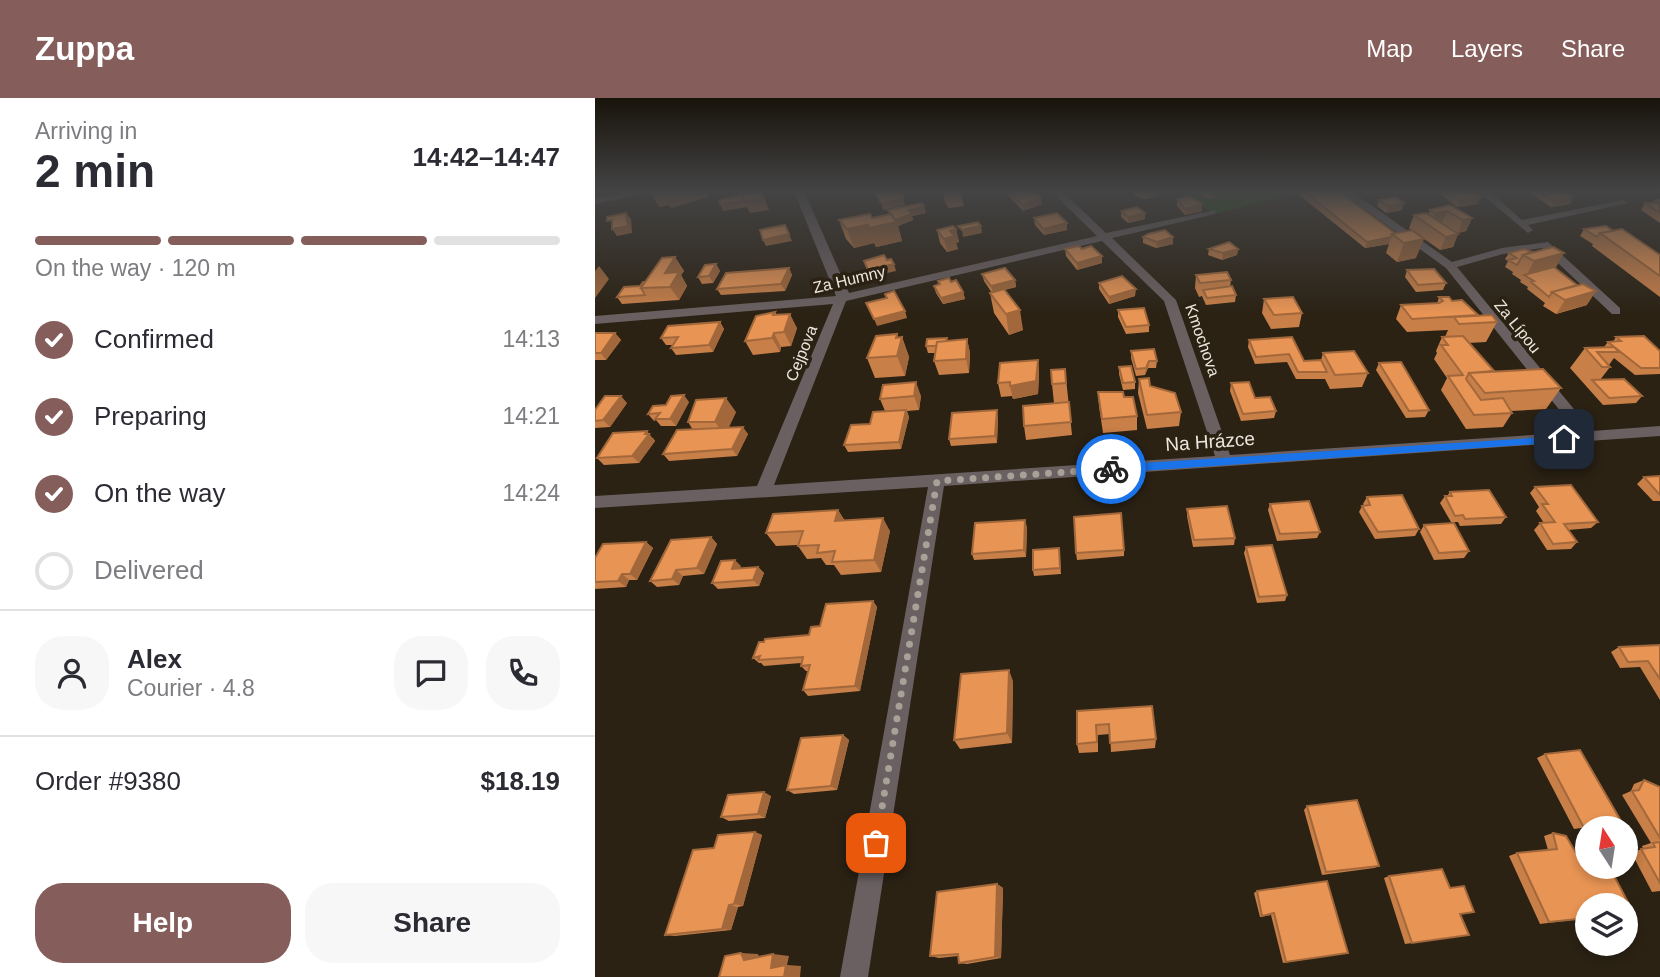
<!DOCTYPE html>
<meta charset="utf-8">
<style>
:root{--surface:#fff;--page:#f7f7f7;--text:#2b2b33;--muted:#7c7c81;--line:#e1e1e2;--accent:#855e5b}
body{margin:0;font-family:Helvetica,sans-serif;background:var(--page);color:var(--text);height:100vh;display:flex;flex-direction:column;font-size:26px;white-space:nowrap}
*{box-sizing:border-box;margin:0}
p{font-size:23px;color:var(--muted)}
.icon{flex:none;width:38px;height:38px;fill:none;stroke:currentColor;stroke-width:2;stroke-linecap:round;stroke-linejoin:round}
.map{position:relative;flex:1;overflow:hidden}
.sheet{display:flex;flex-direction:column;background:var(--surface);width:595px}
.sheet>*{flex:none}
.needle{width:46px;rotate:348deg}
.tools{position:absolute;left:980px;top:718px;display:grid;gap:14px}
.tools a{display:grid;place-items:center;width:63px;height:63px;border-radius:50%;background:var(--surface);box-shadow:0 4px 10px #0003;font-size:35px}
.pin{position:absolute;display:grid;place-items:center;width:60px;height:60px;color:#fff;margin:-30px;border-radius:14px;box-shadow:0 4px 10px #0006}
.courier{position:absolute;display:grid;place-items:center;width:70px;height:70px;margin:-35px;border:5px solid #1a73e8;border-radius:50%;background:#fff;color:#222;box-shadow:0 2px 9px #0007}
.headline em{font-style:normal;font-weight:700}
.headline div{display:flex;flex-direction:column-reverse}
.headline{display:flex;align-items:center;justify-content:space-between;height:119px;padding:0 35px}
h1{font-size:46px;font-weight:700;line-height:52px}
.bar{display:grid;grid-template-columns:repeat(4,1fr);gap:10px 7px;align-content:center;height:84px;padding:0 35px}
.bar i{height:9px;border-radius:5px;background:var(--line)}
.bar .selected{background:var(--accent)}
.bar p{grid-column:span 4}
.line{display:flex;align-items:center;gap:18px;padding:0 35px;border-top:2px solid var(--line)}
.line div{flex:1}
.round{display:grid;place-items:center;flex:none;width:74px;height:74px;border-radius:28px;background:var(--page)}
ol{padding:0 35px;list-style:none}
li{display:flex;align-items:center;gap:21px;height:77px}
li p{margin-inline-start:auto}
li .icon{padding:7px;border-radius:50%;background:var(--accent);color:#fff;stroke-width:4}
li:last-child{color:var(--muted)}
li i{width:38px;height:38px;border:4px solid var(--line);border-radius:50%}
.primary-button{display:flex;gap:14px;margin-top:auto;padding:14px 35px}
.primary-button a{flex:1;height:80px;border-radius:28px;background:var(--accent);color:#fff;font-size:28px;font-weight:700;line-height:80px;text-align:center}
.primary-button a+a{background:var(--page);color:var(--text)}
header{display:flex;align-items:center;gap:42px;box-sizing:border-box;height:98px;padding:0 35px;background:var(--accent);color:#fff}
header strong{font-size:33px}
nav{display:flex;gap:38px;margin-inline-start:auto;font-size:24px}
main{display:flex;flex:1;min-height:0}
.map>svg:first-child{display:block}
.green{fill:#1b5509}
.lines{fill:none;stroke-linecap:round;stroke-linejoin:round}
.street{fill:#6a6061;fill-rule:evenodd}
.wall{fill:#c87f48}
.shaded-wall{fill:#a2683b}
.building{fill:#e89454;stroke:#a2683b;stroke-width:2}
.route{fill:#1a73e8}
.done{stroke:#a8a197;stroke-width:7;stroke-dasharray:0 12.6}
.labels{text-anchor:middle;stroke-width:7;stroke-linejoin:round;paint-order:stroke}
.far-street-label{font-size:16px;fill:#ece6dd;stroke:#2b2214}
.street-label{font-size:19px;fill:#ece6dd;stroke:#2b2214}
</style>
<header>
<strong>Zuppa</strong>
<nav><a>Map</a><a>Layers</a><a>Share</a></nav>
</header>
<main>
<section class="sheet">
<div class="headline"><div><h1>2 min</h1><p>Arriving in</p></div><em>14:42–14:47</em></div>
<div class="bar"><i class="selected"></i><i class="selected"></i><i class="selected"></i><i></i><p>On the way · 120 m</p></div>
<ol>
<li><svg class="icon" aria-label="check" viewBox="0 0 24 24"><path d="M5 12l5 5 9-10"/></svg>Confirmed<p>14:13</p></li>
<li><svg class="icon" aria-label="check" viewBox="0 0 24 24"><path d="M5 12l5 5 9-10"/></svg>Preparing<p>14:21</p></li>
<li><svg class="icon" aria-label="check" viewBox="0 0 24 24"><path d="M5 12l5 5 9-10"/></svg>On the way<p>14:24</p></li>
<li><i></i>Delivered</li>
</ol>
<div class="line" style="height:126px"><a class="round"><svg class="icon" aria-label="person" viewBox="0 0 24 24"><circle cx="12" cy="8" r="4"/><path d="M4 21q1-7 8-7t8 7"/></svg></a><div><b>Alex</b><p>Courier · 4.8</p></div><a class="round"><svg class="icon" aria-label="chat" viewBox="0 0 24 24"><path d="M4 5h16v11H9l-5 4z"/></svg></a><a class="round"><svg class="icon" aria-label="phone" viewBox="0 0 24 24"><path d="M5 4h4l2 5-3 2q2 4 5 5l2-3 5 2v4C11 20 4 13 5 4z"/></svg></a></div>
<div class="line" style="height:91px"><div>Order #9380</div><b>$18.19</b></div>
<div class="primary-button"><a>Help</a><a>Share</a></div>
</section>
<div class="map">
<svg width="1065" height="879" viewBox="0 0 1065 879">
<rect width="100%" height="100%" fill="#2b2214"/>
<path class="green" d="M587,93h125l-93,23z"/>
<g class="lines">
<path class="street" d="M38,93h22l-60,13v-6z
M199,93h10l45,102 248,-57 -46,-45h11l44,42 109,-23v4l-103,24 64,62 54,155 347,-23 -131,-164 -106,-77h11l101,71 50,-14 46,-6 72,66v6h-8l-70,-66 -39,6 -46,13 135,164 68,-5v10l-716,50 -76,491h-28l88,-490 -333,21v-12l162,-10 76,-182 -238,20v-8l241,-20zM507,143l62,60 51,155 -441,29 72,-184z
M883,93h11l33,29 101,-20 5,3 -100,22 5,5 -5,3z"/>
</g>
<path class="wall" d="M348,93l18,3 3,12 -15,2 -4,-5z
M412,93h27l8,13 -19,7 -16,-17z
M539,93h25v5l-14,3 -11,-3z
M607,93h13v6l-8,2 -5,-4z
M704,93h39l57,42 17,-3 4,28 -19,4 -11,-9 3,-9 -24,4 -67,-54z
M841,93h36l6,13 -21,3z
M932,93h37l9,6 -3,7 -19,3z
M582,101l25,12 -17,4 -8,-9z
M1060,101h5v24l-19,-13 4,-7h7z
M784,102l23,10 -16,3 -9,-7z
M855,107l22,13 -6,13 -8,2 -16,-10 16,11 -5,13 -13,3 -31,-22 5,-13 14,-1 2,-4z
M293,112l38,3 -14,3 1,4 -15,6 4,15 -26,6 -2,-4 -20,5 -8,-9 -7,-19 33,-2 17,-4z
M526,113l24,2v6l-17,4 -7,-6z
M439,120l33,12 -23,5 -9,-10z
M1011,128l54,29v42l-68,-51 1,-2 -13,-8 4,-7z
M361,131l3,13 -3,1 2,6 -11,3 -7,-9 -3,-13z
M548,139l30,7 -17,4 -13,-5z
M470,151h17l20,7v7l-25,7 -11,-14z
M614,151h29l-1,6 -15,5 -14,-5z
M929,151l32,19 31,37 -31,9 -13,-8 2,-3 -18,-14 1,-2 -8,-5 1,-2 -9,-6 1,-2 -8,-5 3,-6 -3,-2 4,-6z
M80,159l9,14 -3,4 6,11 -8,14 -57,4 -5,-7 23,-11z
M121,166l4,7 -7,12 -11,1 -4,-7z
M194,170l3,7 -7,16 -64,4 -4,-6z
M812,172l39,13 -3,7 -27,2 -11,-15z
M387,176l33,6 1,7 -12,3 19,40 -14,5 -15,-22 -4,-20h2l-8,-12z
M601,177l35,5 -1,7 6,8 -1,7 -29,3 -4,-9 -3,1 -4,-9z
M343,183l13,1 12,10 2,7 -22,5 -7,-11 -2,-7 5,-1z
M504,185l36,13 -26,8 -10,-15z
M844,199l13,4 25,15 20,6 -11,20 -18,1 26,28 67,17 -15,21 -35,2 1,2 -9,14 -37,2 -25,-39 6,-12 -13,-19 3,-6 -1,-2 6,-14h3l3,-7 -41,2 -11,-13 5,-14 36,-1z
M669,201l38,14 -3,14 -28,2 -9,-16z
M523,212l31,15v7l-23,2 -8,-17z
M180,214l2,3 20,13 -6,18 -10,1 -1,5 -27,3 -8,-14z
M125,224l4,7 -11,23 -37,3 -5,-7 2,-3h-7l-5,-7z
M0,235h20l6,7 -15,20h-11z
M307,239l7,20 -4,19 -30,2 -8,-20 31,-20z
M1021,239l44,14v23l-25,1 -21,-17 -5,7 1,2 -10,13 42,16 -6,7 -33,2 -33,-37 15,-20 19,-1 4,-5h5z
M352,240v3l20,-2 3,14 -1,20 -30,2 -5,-14 1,-8h-7l-2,-7z
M654,242l55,21 17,-1 2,-7 45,20 -6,14 -32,2 -5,-10h-29l-9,-17 -32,2 -7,-17z
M536,253l26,10 -1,7h-8l-3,7 -9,1 -5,-18z
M443,262l1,14 -1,20 -25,5 -1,-3 -11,1 -3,-14z
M784,265l50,47 -4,7 -19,1 -30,-48z
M524,269l16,15v7l-12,1 -4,-16z
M470,271l7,66 -46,5 -2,-14 30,-23 -2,-19z
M544,281l11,7 31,26 -2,14 -32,3 -9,-36z
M636,285l45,28 -2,7 -33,3 -11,-30z
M503,294l26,5 13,19v14l-34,3 -4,-27z
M326,298l-2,14 -12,1 2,6 -8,32 -53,3 -4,-7 41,-34 -5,-12z
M94,304l-13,24h-15l-5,-6 -2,1 -6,-7 18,-9z
M32,305l-17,24 -15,1v-18z
M141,314l-8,16 20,6 -11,22 -68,5 -6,-7 30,-24 -5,-8z
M403,319l-1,26 -46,3 -2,-7z
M58,340l2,3 -16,22 -35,2 -7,-7z
M1065,378v25h-7l-16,-17 7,-7z
M940,389l63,35 -7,6 -23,2 9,12 -6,7 -24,1 -13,-20 6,-7h4l-8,-12 3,-4 -9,-14z
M855,394l56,25 -5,7 -41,2 -2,-4h-7l-11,-19 5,-7h2z
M772,399l52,32 -4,7 -40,3 -16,-27 3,-6h2l-1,-2z
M675,406l50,28 -3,6 -40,3 -9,-31z
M592,411l48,29 -1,7 -41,2 -6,-31z
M243,412l7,11 45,10 -9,41 -40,3 -7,-10h-8l-5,-7 -14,1 -9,-13v-1l-22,1 -10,-13z
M829,427l45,26 -5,7 -30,2 -14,-28z
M432,429l-1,30 -52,3 -2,-6z
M116,439l6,7 -13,30 -21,2 -4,9 -22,2 -7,-6z
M51,444l7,6 -16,32h-8l-3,7 -31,2v-31z
M651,449l41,48 -2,6 -28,2 -13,-50z
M464,450l2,26 -27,2 -1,-6z
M529,452v6l-47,4 -1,-7z
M146,468l-1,2 18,-1 6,6 -5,13 -41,3 -6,-6z
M278,503l4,6 -17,84 -52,5 -5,-6 5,-19h-2l-5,-5v-3l-37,3 -3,-3h-2l-6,-5 11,-16 45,-7 11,-9z
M1065,547v55l-20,-33 -20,1 -9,-16 8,-5z
M418,583l-1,62 -52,6 -6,-9z
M482,613l79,28 -1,9 -44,4 -1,-18 -12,1v17l-19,1 -2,-9z
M248,637l6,5 -12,50 -43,4 -7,-4z
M950,656l76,67 -10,3 -37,5 -37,-71z
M1049,682l16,7v104l-8,1 -21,-40 12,-3 -1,-3 9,-3 -29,-48 9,-4 3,-7z
M176,698l-6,22 -36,3 -8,-4z
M712,708l72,60 -5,2 -52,7 -18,-65z
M160,734l7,3 -19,71 -5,1 -7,23 -56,6 -10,-1z
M958,735l23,20h2l-3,-6 12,-3v74l-47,6 -31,-68 8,-3 31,-3 -4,-14z
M794,778l61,12 24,24 -14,2 9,21 -64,9 -21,-66z
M402,786l6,4 -2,70 -34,6 -8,-1 -1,-7 -19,2 -9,-2z
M662,793l91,62 -65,10 -12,-48 -11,2 -6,-24z"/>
<path class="shaded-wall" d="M54,93h57l3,6 -38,11 -2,-3 -10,2z
M142,93h14l-12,3z
M308,93l2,14 -22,5 -2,-7z
M491,93h15l-15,3z
M550,93h14v5l-14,3z
M620,93v6l-8,2 1,-6z
M770,93h15l-1,1 -16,3z
M169,99l5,13 -19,3 -3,-6 -24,4 -3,-7z
M886,99l-3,7 -21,3 2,-6z
M978,99l-3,7 -19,3 3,-6z
M446,100l1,6 -19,7 -1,-6z
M809,105l-2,7 -16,3 2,-7z
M607,106v7l-17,4v-6z
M329,108l2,7 -14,3 1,4 -15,6 4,15 -26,6 -7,-19 25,-8 15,-10z
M852,113l-5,12 -12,3 5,-13z
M31,115l5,6 1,14 -15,3 -5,-7z
M550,115v6l-17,4v-6z
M877,120l-6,13 -8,2 5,-13z
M472,125v7l-23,5 -1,-6z
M190,127l7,16 -26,5 -3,-6z
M273,127l6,18 -20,5 -7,-19z
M386,128l1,7 -19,4 -1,-7z
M361,131l3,13 -3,1 2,6 -11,3 -3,-13 6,-8z
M863,136l-5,13 -13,3 6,-13z
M578,139v7l-17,4 1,-6z
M796,139l-2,7 -24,4 2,-6z
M829,141l-8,19 -19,4 7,-19z
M643,151l-1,6 -15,5 1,-7z
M969,155l-11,20 -27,3 8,-15z
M507,158v7l-25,7v-7z
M80,159l9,14 -3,4 6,11 -8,14 -9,-13 -5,-14z
M121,166l4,7 -7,12 -4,-7z
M299,166l2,7 -26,6 -2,-7z
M4,168l10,13 -14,19v-27z
M194,170l3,7 -7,16 -4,-7z
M420,182l1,7 -23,6 -2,-7z
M541,191l-1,7 -26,8v-7z
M1001,193l-9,14 -31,9 9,-14z
M368,194l2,7 -22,5 -2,-6z
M425,212l3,20 -14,5 -3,-21z
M310,213l2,7 -30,8 -3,-7z
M195,216l7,14 -6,18 -7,-14z
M125,224l4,7 -11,23 -4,-7z
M20,235l6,7 -15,20 -5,-7z
M179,235l7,14 -1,5 -8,-14z
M302,236l4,10 1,-7 7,20 -4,19 -8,-20 -1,-18z
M372,241l3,14 -1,20 -3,-14z
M443,262l1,14 -1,20 -25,5 -3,-13z
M554,263l-1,7 -3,7 1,-7z
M321,284l5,14 -2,14 -5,-14z
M89,297l5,7 -13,24 -6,-7z
M26,298l6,7 -17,24 -7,-7z
M131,300l10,14 -11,24 -10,-14z
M311,312l3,7 -8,32 -2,-7z
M402,312l1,7 -1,26 -2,-7z
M148,329l5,7 -11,22 -5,-7z
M52,333l8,10 -16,22 -7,-7z
M243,412l8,13 -11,-2z
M288,420l7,13 -9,41 -7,-12z
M430,422l2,7 -1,30 -2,-7z
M116,439l6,7 -13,30 -7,-6z
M51,444l7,6 -16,32 -7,-6z
M140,462l6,6 -4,9 -5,-6z
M163,469l6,6 -5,13 -6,-6z
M81,472l7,6 -4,9 -7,-6z
M27,476l7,6 -3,7 -8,-6z
M278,503l4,6 -17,84 -5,-5z
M414,572l4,11 -1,62 -5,-10z
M248,637l6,5 -12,50 -6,-4z
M169,694l7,4 -6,22 -7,-4z
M160,734l7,3 -19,71 -9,-2z
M402,786l6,4 -2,70 -6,-1z
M134,807l9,2 -7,23 -9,-1z
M146,855l17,1 3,7 -17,-1z
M178,856l16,2 -2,9 14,1 -1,11h-16l-13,-9z"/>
<path class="building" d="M287,93h21v8l-22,4 -6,-11z
M348,93h16l2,3 -15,1z
M414,93h25l7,7 -19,7z
M709,93h34l57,42 -3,1 -1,3 -24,5z
M851,93h26l9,6 -22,4z
M944,93h25l9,6 -19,4z
M166,94l3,5 -21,4 -2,-6z
M146,97l3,6 -24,3 -1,-4z
M595,98l12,8 -17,5 -8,-10z
M801,99l8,6 -16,3 -9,-6z
M327,105l2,3 -15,4 3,4 -17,6 -7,-10z
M1050,105h15v10z
M855,107l22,13 -9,2 -16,-9 -12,2 -5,-3z
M542,109l8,6 -17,4 -7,-6z
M31,115l2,13 -16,3v-9l-5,1v-4z
M462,115l10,10 -24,6 -9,-11z
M831,115l32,21 -12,3 -32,-22z
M275,116l2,4 19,-4 6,8 -28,6 -1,-3 -21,4 -8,-9z
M383,124l3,4 -19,4 -4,-4z
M190,127l4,9 -26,6 -3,-10z
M358,128l3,3 -6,2 5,5 -11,3 -7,-9z
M1011,128l7,5 -13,2 -3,4 -13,-8z
M1027,131l38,26v21l-60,-43z
M570,132l8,7 -16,5 -14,-5 5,-3z
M817,132l12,9 -20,4 -12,-9z
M634,144l9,7 -15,4 -14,-4z
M484,148l3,3 9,-3 11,10 -25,7 -12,-14z
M958,149l11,6 -30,8 -11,-6z
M929,151l8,3 -9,3 -6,10 -9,-5 9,-2 -8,-5z
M289,157l3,5 4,-1 3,5 -26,6 -4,-9z
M80,159l-10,16 14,-1 -9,15 -29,1 21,-30z
M121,166l-7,12 -11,1 7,-12z
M959,169l23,18 -25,7 -3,5 -18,-15 3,-1 -10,-6z
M194,170l-8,16 -64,5 9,-16z
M410,170l10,12 -24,6 -9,-12z
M839,171l12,14 -28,2 -11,-15z
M632,174l4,8 -31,3 -4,-8z
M527,178l14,13 -27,8 -10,-14z
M354,180l2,4 5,-2 7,12 -22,6 -7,-12 6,-2 -2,-3z
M48,184h2l-4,6 4,7 -28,2 7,-10 16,-1z
M988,186l13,7 -31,9 -13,-8z
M637,188l4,9 -29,3 -4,-8z
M409,191l16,21 -14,4 -16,-21z
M299,193l11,20 -31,8 -8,-16 21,-5 -2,-4z
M698,199l9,16 -28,2 -10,-16z
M844,199h10l3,4 10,-1 16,15 -66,4 -11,-14 38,-2 4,-2z
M549,210l5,17 -23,2 -8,-17z
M180,214l-2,3 17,-1 -6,18 -10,1 -2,5 -27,3 11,-25z
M897,217l5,7 -38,2 -5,-7z
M125,224l-11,23 -38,3 7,-11 -17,1 7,-12z
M0,235h20l-14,20h-6z
M302,236l-1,4 6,-1 -5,19 -30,2 9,-22z
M868,238l31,35 -25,2 -3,6 15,21 22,-2 9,15 -38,2 -26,-39 15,-1 -22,-30h7l-6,-8z
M1049,238l16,15v17h-19l-33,-26 13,-1 -5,-4z
M697,239l12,24 17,-1 6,12h-29l-9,-18 -33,3 -7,-17z
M352,240l-1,3 -9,1 -1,4h-10l1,-7z
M372,241l-1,20 -32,2 3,-19z
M1019,249l5,5h-22l13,15h-8l-17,-19z
M559,251l3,12h-8l-3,7 -10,1 -5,-18z
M759,253l14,22 -33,2 -12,-22z
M443,262l-2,21 -26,5v-4l-12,1 2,-20z
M806,264l28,48 -20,1 -30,-48z
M536,268l4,16 -12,1 -4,-16z
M470,271l1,14 -14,1 -1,-14z
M948,271l18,19 -76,5 -16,-20z
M554,280l1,8 25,7 6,19 -34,3 -8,-36z
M1029,281l18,17 -33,2 -17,-18z
M321,284l-2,14 -34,3 3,-14z
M654,284l6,16 15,-1 6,14 -33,3 -12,-31z
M503,294h25l1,5h9l4,19 -35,3z
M89,297l-14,24h-15l5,-6 -12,1 5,-8 13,-1 5,-9z
M10,298h16l-18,24 -8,1v-11z
M131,300l-11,24h-27l8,-22z
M474,304l2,20 -47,4 -1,-20z
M311,312l-7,32 -55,3 7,-20 19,-1 3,-12z
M402,312l-2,26 -46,3 3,-26z
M148,329l-11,22 -69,5 14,-24z
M52,333l-2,3h4l-17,22 -35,2 16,-25z
M1065,378v19l-16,-18z
M976,387l27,37 -34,2 13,18 -24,2 -13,-21 15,-1 -13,-18h6l-13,-17z
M894,392l17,27 -41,2 -2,-4 -8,1 -10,-20h7l-2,-4z
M807,397l17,34 -41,3 -16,-26 8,-1 -3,-8z
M714,403l11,31 -40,2 -10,-30z
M632,408l8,32 -41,2 -7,-31z
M243,412l-3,11 48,-3 -9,42 -42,2 3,-11 -18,2 2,-8 -21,1 5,-15 -37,2 7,-19z
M526,415l3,37 -48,3 -2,-36z
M430,422l-1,30 -52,4 3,-31z
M859,425l15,28 -30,2 -15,-28z
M116,439l-14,31 -21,2 -4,9 -22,2 21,-41z
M51,444l-16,32h-8l-4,7 -23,1v-24l8,-14z
M677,447l15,50 -28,2 -13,-50z
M464,450l1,20 -27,2v-20z
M140,462l-3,9 26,-2 -5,13 -41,3 9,-22z
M278,503l-18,85 -52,4 7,-25 -9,1 2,-9 -45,3 2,-4 -7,2 6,-16h5l1,-3 44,-4 2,-8 9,-1 6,-22z
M1065,547v34l-12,-18 -20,1 -9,-15z
M414,572l-2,63 -53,7 7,-66z
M557,608l4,33 -46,4 -1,-19 -13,1 1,17 -20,2v-33z
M248,637l-12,51 -44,4 14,-52z
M985,652l41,71 -38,5 -38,-72z
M1049,682l16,7v51l-28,-47 7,-1z
M169,694l-6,22 -37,3 7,-22z
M762,702l22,66 -53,6 -19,-66z
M160,734l-21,72 -5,1 -7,24 -57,6 28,-85 21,-2 4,-13z
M958,735l13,3 10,17 11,-1v14h22l24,46 -7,1v-8h-39v13l-38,4 -32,-69 40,-4z
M1065,744v41l-19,-34 14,-2 -2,-4z
M847,771l8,19 14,-2 10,26 -14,2 9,21 -57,8 -23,-67z
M732,783l21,72 -62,9 -12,-49 -12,3 -5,-25z
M402,786l-2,73 -36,6 -1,-9 -28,2 7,-64z
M146,855l3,7 29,-6 -2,14 15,-3 -2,12h-65l6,-21z"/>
<linearGradient id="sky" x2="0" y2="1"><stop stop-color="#18130b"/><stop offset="0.43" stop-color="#444445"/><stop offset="1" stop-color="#444445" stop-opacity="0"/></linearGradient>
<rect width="1065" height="216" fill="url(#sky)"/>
<path class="route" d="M969,338l3,1v5l-456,31 -6,-4 6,-4z"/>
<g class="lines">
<path class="done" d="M281,745l61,-362 174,-12"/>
</g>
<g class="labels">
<g class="far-street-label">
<text transform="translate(254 181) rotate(-13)" y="6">Za Humny</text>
<text transform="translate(923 228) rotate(51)" y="6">Za Lípou</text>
<text transform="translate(608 242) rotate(71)" y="6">Kmochova</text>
<text transform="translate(206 255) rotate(-68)" y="6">Cejpova</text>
</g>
<g class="street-label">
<text transform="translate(615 343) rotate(-4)" y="7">Na Hrázce</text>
</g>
</g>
</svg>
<div class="tools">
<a><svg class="needle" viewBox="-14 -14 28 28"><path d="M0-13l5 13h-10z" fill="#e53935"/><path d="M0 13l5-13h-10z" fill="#7c7c81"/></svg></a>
<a><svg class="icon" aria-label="layers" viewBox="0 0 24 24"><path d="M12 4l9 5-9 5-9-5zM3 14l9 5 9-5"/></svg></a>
</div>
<div class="pin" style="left:281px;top:745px;background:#ea580c"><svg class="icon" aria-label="bag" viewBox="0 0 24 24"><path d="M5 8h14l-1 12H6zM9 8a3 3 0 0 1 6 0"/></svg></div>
<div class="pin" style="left:969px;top:341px;background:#1f2937"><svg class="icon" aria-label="home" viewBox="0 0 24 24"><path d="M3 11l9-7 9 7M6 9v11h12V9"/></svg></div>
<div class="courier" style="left:516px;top:371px"><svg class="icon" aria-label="bike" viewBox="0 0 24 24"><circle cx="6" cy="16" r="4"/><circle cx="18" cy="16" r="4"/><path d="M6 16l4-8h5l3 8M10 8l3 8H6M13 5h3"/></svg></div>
</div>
</main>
